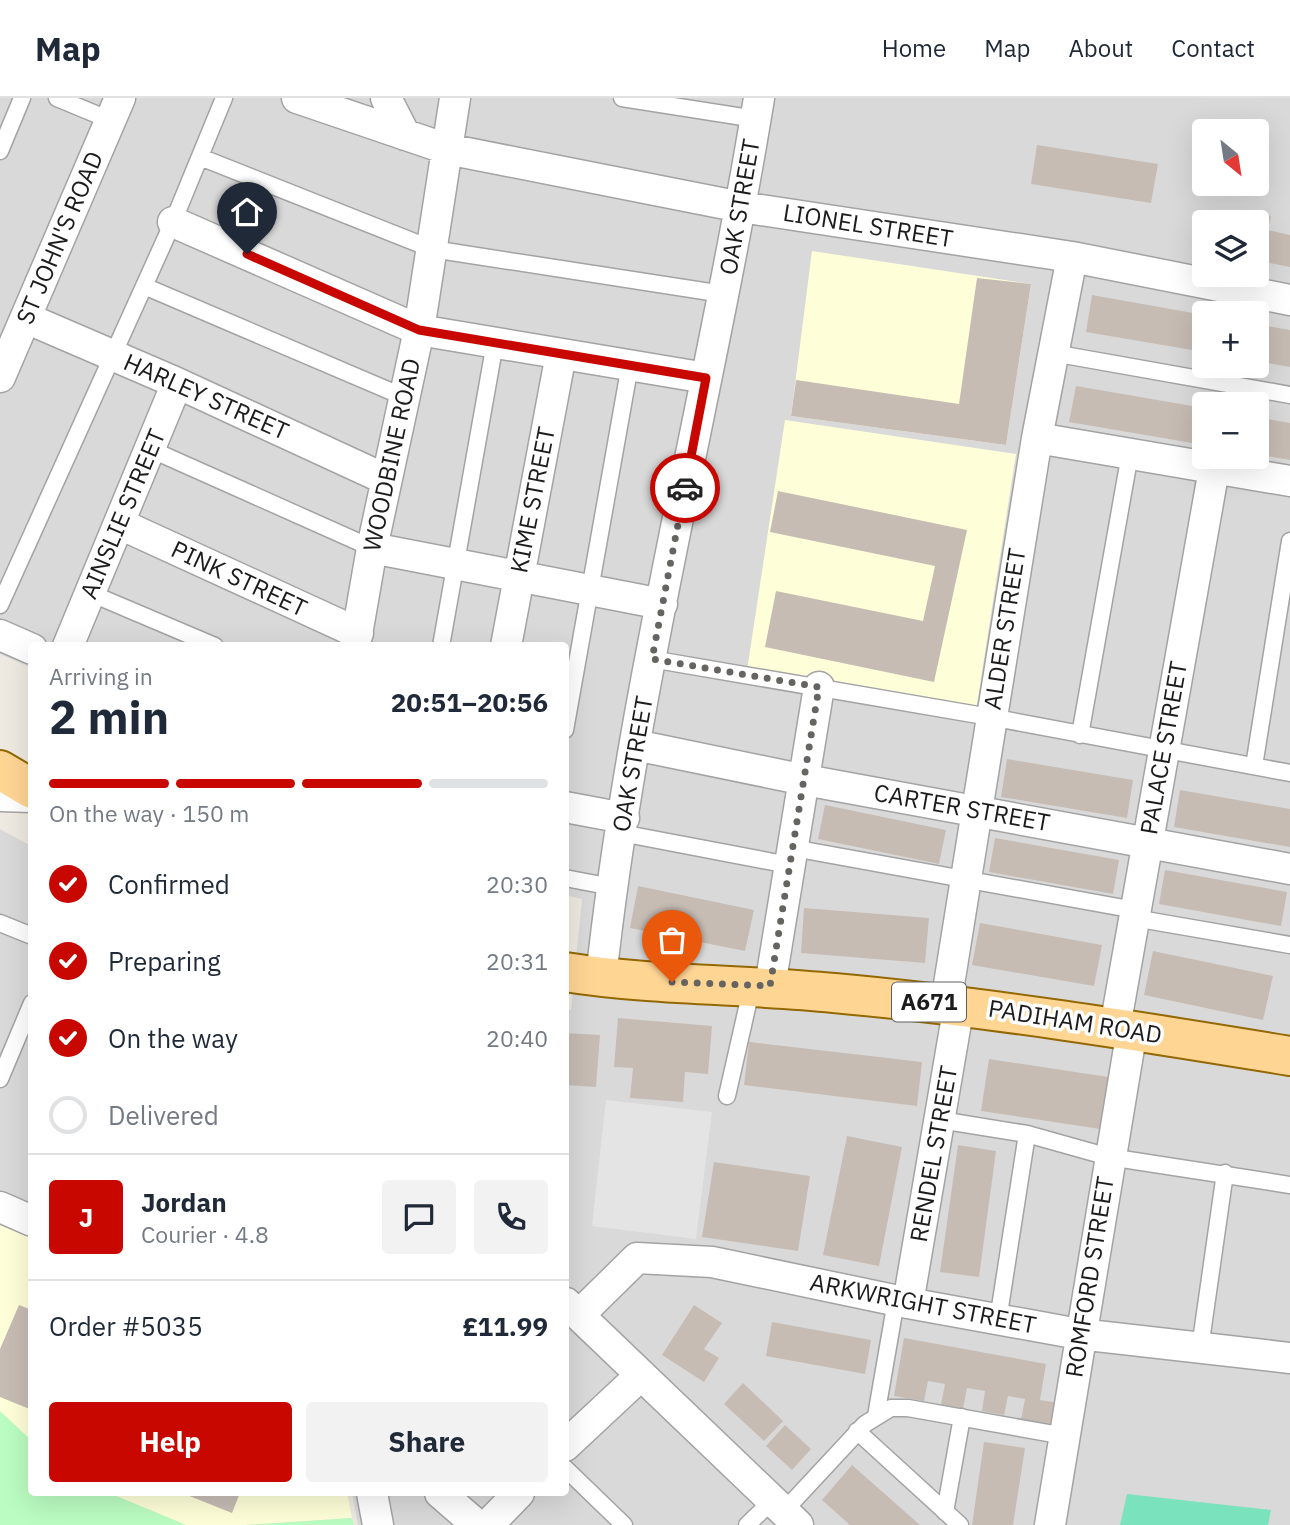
<!DOCTYPE html>
<meta charset="utf-8">
<style>
:root{--surface:#fff;--page:#f2f2f3;--text:#1f2937;--muted:#747a83;--line:#e0e1e3;--accent:#c70700}
body{margin:0;font-family:"IBM Plex Sans",sans-serif;background:var(--page);color:var(--text);height:100vh;display:flex;flex-direction:column;font-size:26px;white-space:nowrap}
*{box-sizing:border-box;margin:0}
p{font-size:23px;color:var(--muted)}
.icon{flex:none;width:38px;height:38px;fill:none;stroke:currentColor;stroke-width:2;stroke-linecap:round;stroke-linejoin:round}
.map{position:relative;flex:1;overflow:hidden}
.drawer{position:absolute;left:28px;top:544px;width:541px;height:854px;display:flex;flex-direction:column;background:var(--surface);border-radius:7px;box-shadow:0 7px 28px #0002}
.drawer>*{flex:none}
.needle{width:46px;rotate:150deg}
.buttons{position:absolute;left:1192px;top:21px;display:grid;gap:14px}
.buttons a{display:grid;place-items:center;width:77px;height:77px;border-radius:7px;background:var(--surface);box-shadow:0 7px 28px #0002;font-size:35px}
.pin{position:absolute;display:grid;place-items:center;width:60px;height:60px;color:#fff;margin:-72px -30px;border-radius:50% 50% 50% 0;rotate:-45deg;box-shadow:0 0 7px #0007}
.pin .icon{rotate:45deg}
.courier{position:absolute;display:grid;place-items:center;width:70px;height:70px;margin:-35px;border:5px solid #c70700;border-radius:50%;background:#fff;color:#222;box-shadow:0 2px 9px #0007}
.head em{font-style:normal;font-weight:700}
.head div{display:flex;flex-direction:column-reverse}
.head{display:flex;align-items:center;justify-content:space-between;height:119px;padding:0 21px}
h1{font-size:46px;font-weight:700;line-height:52px}
.bar{display:grid;grid-template-columns:repeat(4,1fr);gap:10px 7px;align-content:center;height:84px;padding:0 21px}
.bar i{height:9px;border-radius:5px;background:var(--line)}
.bar .active{background:var(--accent)}
.bar p{grid-column:span 4}
.line{display:flex;align-items:center;gap:18px;padding:0 21px;border-top:2px solid var(--line)}
.line div{flex:1}
.round{display:grid;place-items:center;flex:none;width:74px;height:74px;border-radius:7px;background:var(--page)}
ol{padding:0 21px;list-style:none}
li{display:flex;align-items:center;gap:21px;height:77px}
li p{margin-inline-start:auto}
li .icon{padding:7px;border-radius:50%;background:var(--accent);color:#fff;stroke-width:4}
li:last-child{color:var(--muted)}
li i{width:38px;height:38px;border:4px solid var(--line);border-radius:50%}
.action{display:flex;gap:14px;margin-top:auto;padding:14px 21px}
.action a{flex:1;height:80px;border-radius:7px;background:var(--accent);color:#fff;font-size:28px;font-weight:700;line-height:80px;text-align:center}
.action a+a{background:var(--page);color:var(--text)}
header{display:flex;align-items:center;gap:42px;box-sizing:border-box;height:98px;padding:0 35px;background:var(--surface);border-bottom:2px solid var(--line)}
header strong{font-size:33px}
nav{display:flex;gap:38px;margin-inline-start:auto;font-size:24px}
.map>svg:first-child{display:block}
.residential{fill:#dad9d9;fill-rule:evenodd}
.education{fill:#feffd8}
.park{fill:#bafcc1}
.pitch{fill:#7ae2bd}
.parking{fill:#e4e4e4}
.building{fill:#c6bcb4}
.lines{fill:none;stroke-linecap:round;stroke-linejoin:round}
.service-casing{stroke:#a3a3a3;stroke-width:19}
.minor-casing{stroke:#a3a3a3;stroke-width:33}
.primary-casing{stroke:#936800;stroke-width:42}
.service{stroke:#fff;stroke-width:16}
.minor{stroke:#fff;stroke-width:30}
.primary{stroke:#ffd594;stroke-width:38}
.done{stroke:#666461;stroke-width:7;stroke-dasharray:0 12.6}
.route{stroke:#c70700;stroke-width:9}
.labels{text-anchor:middle;stroke-width:7;stroke-linejoin:round;paint-order:stroke}
.shield{fill:#fff;stroke:#606060;stroke-width:2}
.shield-label{font-size:23px;font-weight:bold;fill:#1c1c1c}
.street-label{font-size:24px;fill:#1c1c1c;stroke:#fff}
</style>
<header>
<strong>Map</strong>
<nav><a>Home</a><a>Map</a><a>About</a><a>Contact</a></nav>
</header>
<div class="map">
<svg width="1290" height="1427" viewBox="0 0 1290 1427">
<rect width="100%" height="100%" fill="#eeeae1"/>
<path class="residential" d="M0,0h1290v1427h-932l-6,-32h213v-483h6l11,-111 -17,-4v-249h-533l-1,22 -31,-14zM1204,33h52v53h-52zM1204,124h52v53h-52zM1204,215h52v53h-52zM1204,306h52v53h-52z
M0,731l31,17v386l-31,-13z"/>
<path class="education" d="M812,153l219,33 -25,161 -215,-29z
M785,322l231,34 -42,269 -228,-46z
M0,1122l31,14v207l-31,-28z
M109,1395h238l5,25 -107,7h-59z"/>
<path class="park" d="M0,1313l31,29 1,53h77l77,32h-186z
M352,1420l2,7h-109z"/>
<path class="pitch" d="M1127,1396l144,16 -3,15h-148z"/>
<path class="parking" d="M606,1002l106,12 -16,127 -104,-13z"/>
<path class="building" d="M1037,47l121,19 -7,39 -120,-19z
M1246,113l25,5 -3,14 22,5v32l-34,-7v-38h-13z
M977,180l54,6 -25,161 -215,-29 5,-36 163,24z
M1092,197l112,20v37l-118,-20z
M1256,226l34,6v37l-34,-6z
M1076,288l128,22v37l-135,-23z
M1256,319l34,6v37l-34,-6z
M778,393l189,39 -33,152 -169,-35 11,-56 147,30 12,-55 -165,-34z
M1007,661l126,21 -6,38 -126,-21z
M1180,692l110,19v38l-116,-20z
M825,707l121,25 -7,34 -121,-25z
M995,740l124,22 -6,34 -124,-22z
M1165,772l122,22 -6,34 -122,-22z
M638,788l116,24 -9,41 -115,-23z
M804,810l125,10 -4,45 -124,-10z
M980,825l122,22 -8,41 -122,-21z
M1153,853l120,25 -10,44 -119,-25z
M618,920l94,8 -4,48 -23,-2 -2,30 -53,-4 3,-30 -19,-1z
M565,935l35,2 -4,52 -31,-2z
M749,944l173,20 -5,44 -173,-21z
M989,961l119,18 -8,52 -119,-18z
M847,1038l55,11 -23,119 -56,-11z
M958,1047l38,6 -17,126 -39,-5z
M714,1064l96,14 -12,75 -96,-14z
M19,1207l13,5v52l-3,6 3,2v40l-32,-13v-48z
M694,1207l28,18 -18,26 15,9 -15,24 -42,-27z
M772,1224l99,18 -6,34 -99,-18z
M904,1240l142,26 -6,36 18,3 -4,23 -33,-6 4,-21 -17,-3 -4,19 -22,-4 3,-20 -18,-3 -4,21 -22,-4 4,-21 -17,-3 -4,20 -30,-5z
M743,1285l40,38 -19,20 -40,-37z
M785,1327l26,24 -19,21 -26,-24z
M984,1344l41,6 -12,77h-41z
M852,1367l68,60h-70l-28,-25z
M182,1395h58l-8,20z"/>
<g class="lines">
<g class="service-casing">
<path id="service" d="M57,0l53,22
M622,0l134,21
M0,53l22,-53
M200,59l232,92 291,45
M144,188l260,111
M1053,255l237,42
M150,351l222,99
M90,495l125,53
M0,507l173,-383 51,-124
M441,548l54,-303
M651,561l339,58 300,56
M565,632l65,-365
M1080,637l50,-281
M1254,668l36,-225
M621,735l168,32
M793,750l342,62
M565,780l47,9
M1134,820l156,27
M0,825l32,13
M0,981l32,-76
M727,998l25,-110
M940,1022l87,14 82,23 181,28
M998,1222l29,-186
M1200,1250l25,-175
M876,1318l20,-115
M857,1333l103,94
M565,1370l59,57
M784,1413l81,-87 26,-16h17l157,28
M945,1414l17,-95
M747,1427l26,-25"/>
</g>
<g class="minor-casing">
<path id="minor" d="M297,0l150,51 294,58 331,50 218,43
M386,0l19,37
M173,124l246,108 287,48
M26,220l151,65 208,96
M0,279l120,-279
M1037,340l253,43
M120,426l238,109
M372,450l290,56
M0,537l32,14
M68,548l109,-263
M355,548l17,-98 47,-218 36,-232
M506,548l55,-292
M635,647l170,35 485,89
M0,698l32,1
M565,709l59,11
M601,880c32,-296 110,-586 158,-880
M770,888l49,-299
M946,905l91,-565 35,-181
M1115,929l99,-558
M0,1109l32,14
M566,1205l232,222
M908,1205l51,-298
M579,1217l58,-57 75,4 196,41 171,31 211,24
M565,1348l75,-70
M372,1395l6,32
M440,1395l37,32
M488,1427l31,-32
M1050,1427l82,-495"/>
</g>
<g class="primary-casing">
<path id="primary" d="M0,672l32,19
M565,874c89,14 180,12 269,21 153,14 304,38 456,63"/>
</g>
<use href="#service" class="service"/>
<use href="#minor" class="minor"/>
<use href="#primary" class="primary"/>
</g>
<g class="lines">
<path class="done" d="M672,884l98,4 49,-299 -167,-28 33,-171"/>
<path class="route" d="M247,156l172,76 287,48 -21,110"/>
</g>
<g class="labels">
<rect class="shield" x="892" y="884.5" width="74" height="39" rx="5"/>
<g class="shield-label">
<text x="929" y="912">A671</text>
</g>
<g class="street-label">
<text transform="translate(740 109) rotate(-80)" y="8">OAK STREET</text>
<text transform="translate(868 128) rotate(9)" y="8">LIONEL STREET</text>
<text transform="translate(60 140) rotate(-67)" y="8">ST JOHN'S ROAD</text>
<text transform="translate(206 299) rotate(24)" y="8">HARLEY STREET</text>
<text transform="translate(392 357) rotate(-78)" y="8">WOODBINE ROAD</text>
<text transform="translate(533 402) rotate(-79)" y="8">KIME STREET</text>
<text transform="translate(123 416) rotate(-67)" y="8">AINSLIE STREET</text>
<text transform="translate(239 481) rotate(25)" y="8">PINK STREET</text>
<text transform="translate(1005 531) rotate(-81)" y="8">ALDER STREET</text>
<text transform="translate(1164 650) rotate(-80)" y="8">PALACE STREET</text>
<text transform="translate(633 666) rotate(-80)" y="8">OAK STREET</text>
<text transform="translate(962 710) rotate(10)" y="8">CARTER STREET</text>
<text transform="translate(1075 924) rotate(9)" y="8">PADIHAM ROAD</text>
<text transform="translate(934 1056) rotate(-80)" y="8">RENDEL STREET</text>
<text transform="translate(1090 1179) rotate(-81)" y="8">ROMFORD STREET</text>
<text transform="translate(923 1206) rotate(11)" y="8">ARKWRIGHT STREET</text>
</g>
</g>
</svg>
<div class="buttons">
<a><svg class="needle" viewBox="-14 -14 28 28"><path d="M0-13l5 13h-10z" fill="#e53935"/><path d="M0 13l5-13h-10z" fill="#747a83"/></svg></a>
<a><svg class="icon" aria-label="layers" viewBox="0 0 24 24"><path d="M12 4l9 5-9 5-9-5zM3 14l9 5 9-5"/></svg></a>
<a>+</a>
<a>−</a>
</div>
<div class="pin" style="left:672px;top:884px;background:#ea580c"><svg class="icon" aria-label="bag" viewBox="0 0 24 24"><path d="M5 8h14l-1 12H6zM9 8a3 3 0 0 1 6 0"/></svg></div>
<div class="pin" style="left:247px;top:156px;background:#1f2937"><svg class="icon" aria-label="home" viewBox="0 0 24 24"><path d="M3 11l9-7 9 7M6 9v11h12V9"/></svg></div>
<div class="courier" style="left:685px;top:390px"><svg class="icon" aria-label="car" viewBox="0 0 24 24"><path d="M5 17H2v-5l4-1 3-4h7l3 4 3 1v5h-3M9 17h6M6 11h13"/><circle cx="7" cy="17" r="2"/><circle cx="17" cy="17" r="2"/></svg></div>
<section class="drawer">
<div class="head"><div><h1>2 min</h1><p>Arriving in</p></div><em>20:51–20:56</em></div>
<div class="bar"><i class="active"></i><i class="active"></i><i class="active"></i><i></i><p>On the way · 150 m</p></div>
<ol>
<li><svg class="icon" aria-label="check" viewBox="0 0 24 24"><path d="M5 12l5 5 9-10"/></svg>Confirmed<p>20:30</p></li>
<li><svg class="icon" aria-label="check" viewBox="0 0 24 24"><path d="M5 12l5 5 9-10"/></svg>Preparing<p>20:31</p></li>
<li><svg class="icon" aria-label="check" viewBox="0 0 24 24"><path d="M5 12l5 5 9-10"/></svg>On the way<p>20:40</p></li>
<li><i></i>Delivered</li>
</ol>
<div class="line" style="height:126px"><b class="round" style="background:var(--accent);color:#fff">J</b><div><b>Jordan</b><p>Courier · 4.8</p></div><a class="round"><svg class="icon" aria-label="chat" viewBox="0 0 24 24"><path d="M4 5h16v11H9l-5 4z"/></svg></a><a class="round"><svg class="icon" aria-label="phone" viewBox="0 0 24 24"><path d="M5 4h4l2 5-3 2q2 4 5 5l2-3 5 2v4C11 20 4 13 5 4z"/></svg></a></div>
<div class="line" style="height:91px"><div>Order #5035</div><b>£11.99</b></div>
<div class="action"><a>Help</a><a>Share</a></div>
</section>
</div>
